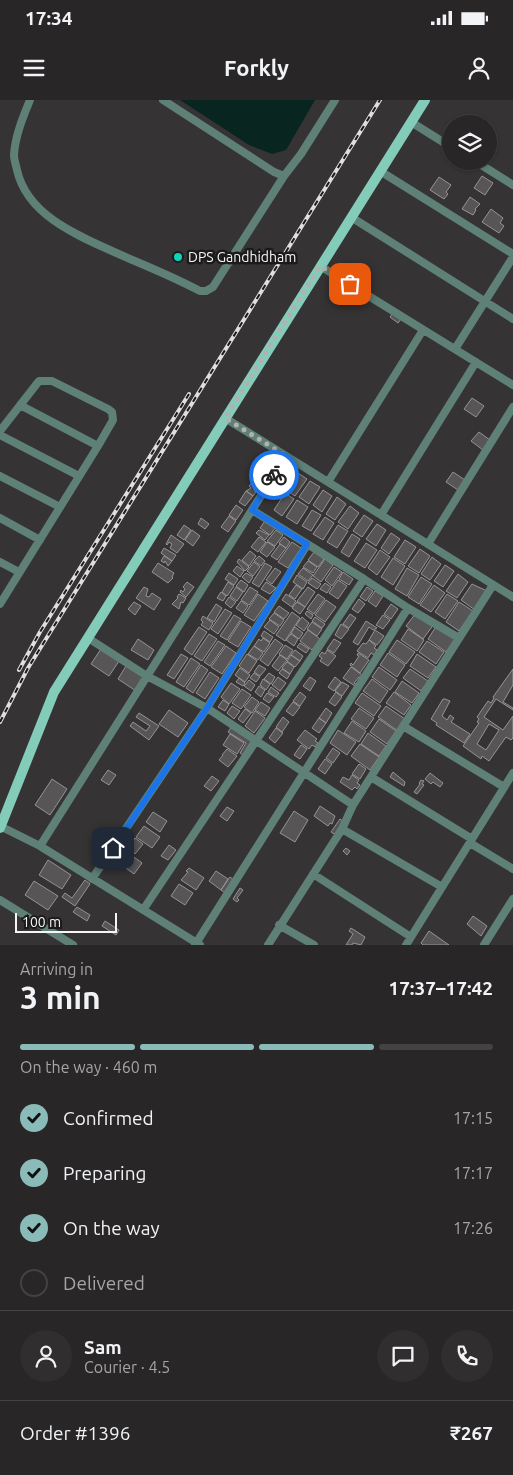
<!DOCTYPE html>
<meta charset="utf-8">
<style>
:root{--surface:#282627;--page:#302e2f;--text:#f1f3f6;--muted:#a5a5a7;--line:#444344;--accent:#8bbbb9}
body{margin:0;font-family:Ubuntu,sans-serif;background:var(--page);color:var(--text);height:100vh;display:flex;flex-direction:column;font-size:19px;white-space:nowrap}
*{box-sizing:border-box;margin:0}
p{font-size:16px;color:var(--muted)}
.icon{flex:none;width:28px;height:28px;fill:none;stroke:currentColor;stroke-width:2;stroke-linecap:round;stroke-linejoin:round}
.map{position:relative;height:845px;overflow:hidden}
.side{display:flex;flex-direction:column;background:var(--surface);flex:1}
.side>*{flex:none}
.fabs{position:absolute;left:442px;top:15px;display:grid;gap:10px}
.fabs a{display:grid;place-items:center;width:55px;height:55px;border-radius:50%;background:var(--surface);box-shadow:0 1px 4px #0004,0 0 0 1px var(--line);font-size:25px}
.scale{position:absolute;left:15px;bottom:12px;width:102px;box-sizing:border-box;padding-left:5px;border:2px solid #f6f4f5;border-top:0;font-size:14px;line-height:18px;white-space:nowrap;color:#f6f4f5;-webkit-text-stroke:4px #1c1b1c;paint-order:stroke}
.pin{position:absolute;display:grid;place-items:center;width:42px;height:42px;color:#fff;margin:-21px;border-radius:10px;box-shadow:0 2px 8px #0006}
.courier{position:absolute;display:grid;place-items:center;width:50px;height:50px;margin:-25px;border:4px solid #1a73e8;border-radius:50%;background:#fff;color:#222;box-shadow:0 1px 6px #0007}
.summary em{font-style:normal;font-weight:700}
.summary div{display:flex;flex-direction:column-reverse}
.summary{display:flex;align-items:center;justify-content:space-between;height:85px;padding:0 20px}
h1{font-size:32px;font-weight:700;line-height:38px}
.bar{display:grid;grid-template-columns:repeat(4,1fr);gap:8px 5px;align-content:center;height:60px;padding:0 20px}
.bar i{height:6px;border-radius:4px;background:var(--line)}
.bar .on{background:var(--accent)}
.bar p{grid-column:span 4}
.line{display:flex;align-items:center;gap:12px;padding:0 20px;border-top:1px solid var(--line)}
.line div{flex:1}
.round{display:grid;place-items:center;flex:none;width:52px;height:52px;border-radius:26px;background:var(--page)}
ol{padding:0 20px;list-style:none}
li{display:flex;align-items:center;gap:15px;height:55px}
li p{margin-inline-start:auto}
li .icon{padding:5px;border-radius:50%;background:var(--accent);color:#111;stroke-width:4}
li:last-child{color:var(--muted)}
li i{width:28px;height:28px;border:2px solid var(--line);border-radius:50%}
.status{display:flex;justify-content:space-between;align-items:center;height:35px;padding:0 25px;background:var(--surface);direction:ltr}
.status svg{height:14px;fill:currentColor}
header{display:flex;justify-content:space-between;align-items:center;height:65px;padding:0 20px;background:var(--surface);font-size:22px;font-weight:700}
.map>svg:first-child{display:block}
.water{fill:#08251f}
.building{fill:#585556;stroke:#969394;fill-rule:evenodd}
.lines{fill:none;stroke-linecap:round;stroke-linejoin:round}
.minor{stroke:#5e8077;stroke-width:8}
.major{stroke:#84ccba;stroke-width:10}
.rail-casing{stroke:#e0dedf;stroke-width:4}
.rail{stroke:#1c1b1c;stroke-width:2;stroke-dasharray:5.5;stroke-linecap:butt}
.done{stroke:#b3b0b1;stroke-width:5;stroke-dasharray:0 9}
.route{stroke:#1a73e8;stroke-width:6}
.poi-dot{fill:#0dd5b5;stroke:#1c1b1c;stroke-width:2}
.labels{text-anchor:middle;stroke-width:5;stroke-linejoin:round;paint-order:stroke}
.poi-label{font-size:14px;fill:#f6f4f5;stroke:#1c1b1c;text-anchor:start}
</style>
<div class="status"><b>17:34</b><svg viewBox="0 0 49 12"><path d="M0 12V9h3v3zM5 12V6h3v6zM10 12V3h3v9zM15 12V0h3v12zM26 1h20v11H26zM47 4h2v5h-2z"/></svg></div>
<header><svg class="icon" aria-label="menu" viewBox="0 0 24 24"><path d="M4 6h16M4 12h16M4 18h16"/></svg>Forkly<svg class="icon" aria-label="person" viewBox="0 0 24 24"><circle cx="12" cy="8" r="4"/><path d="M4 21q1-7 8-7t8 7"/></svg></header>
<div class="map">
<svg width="513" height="845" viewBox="0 0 513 845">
<rect width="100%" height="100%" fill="#363334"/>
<path class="water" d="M180,0h135l-29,50 -14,4 -23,-9z"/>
<path class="building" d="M482,76l11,7 -8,12 -11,-7z
M439,77l12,8 -5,7 2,2 -4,5 -14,-9z
M470,97l10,7 -5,5 1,1 -3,5 -11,-6z
M491,109l12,9 -3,5 4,3 -5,7 -17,-11z
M393,213l8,6 -3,4 -8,-6z
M472,298l12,8 -8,11 -12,-8z
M479,332l11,8 -7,10 -12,-9z
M269,355l8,5 -4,5 -1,-1 -2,1 2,1 -3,4 -7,-5 5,-3 -2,-1z
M263,366l6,5 -7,10 -7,-5 7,-6 -2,-1z
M453,372l12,8 -7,10 -12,-8z
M298,373l9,6 -12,17 -9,-6z
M254,380l6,5 -6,6 2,1 -3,4 -7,-5 5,-3 -2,-2z
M310,381l10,6 -11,17 -10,-7z
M323,390l9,6 -10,16 -9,-7z
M246,391l7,5 -8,10 -6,-4z
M285,393l9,6 -12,17 -8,-6z
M337,397l9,7 -11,16 -9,-6z
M297,400l11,7 -11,17 -11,-7z
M236,405l7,5 -7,10 -7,-5z
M350,406l9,7 -11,16 -10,-7z
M312,410l9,5 -10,16 -9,-5z
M364,415l9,6 -11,16 -9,-6z
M229,416l7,5 -8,11 -7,-5z
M325,417l9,6 -11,17 -10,-6z
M201,418l8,6 -4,5 -7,-5z
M265,421l10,7 -5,7 -10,-7z
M377,424l9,6 -10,16 -10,-7z
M184,425l7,5 -7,10 -7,-5z
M338,425l10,6 -11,17 -10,-6z
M192,430l8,6 -7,10 -8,-6z
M259,430l10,5 -4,5 -9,-7z
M276,430l7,5 -8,11 -8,-5z
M391,433l9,6 -11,15 -8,-6z
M352,434l8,5 -11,18 -8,-5z
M171,435l13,9 -7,9 -7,-5 2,-4 -3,-2 -2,3 -1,-1z
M259,437l7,5 -8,10 -7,-5z
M284,437l6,5 -4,6 -7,-5z
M405,440l11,7 -11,17 -11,-7z
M267,442l8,5 -8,10 -7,-5z
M292,442l9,6 -13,20 -10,-6z
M366,443l11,7 -12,18 -11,-7z
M280,444l6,4 -9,12 -6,-4z
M164,448l12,7 -4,6 -11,-8z
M420,449l10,7 -11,17 -11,-7z
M380,450l10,7 -13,18 -9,-7z
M250,451l6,5 -7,10 -7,-6z
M314,452l10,7 -6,8 -10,-7z
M164,456l8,5 -4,5 -3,-5 -1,2 -3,-2z
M259,456l6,5 -4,5 -7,-5z
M432,457l9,7 -11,16 -9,-6z
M393,458l12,8 -12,19 -12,-8z
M239,459l10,8 -4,4 -8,-9z
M325,459l8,6 -12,17 -8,-6z
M308,461l9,6 -4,6 -10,-6z
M254,462l6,5 -7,9 -6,-5z
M158,463l16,10 -2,4 1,1 -5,5 -16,-11z
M265,463l7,4 -13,20 -7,-4z
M445,465l9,6 -11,16 -9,-6z
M237,466l7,5 -4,6 -7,-6z
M334,467l8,5 -10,14 -7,-6z
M275,468l6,4 -9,12 -6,-4z
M303,468l10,7 -5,6 -10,-7z
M407,468l12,7 -12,21 -12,-7z
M343,472l10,7 -4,6 -10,-6z
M229,473l9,6 -4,6 -9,-6z
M246,473l7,4 -4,6 -7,-6z
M458,474l10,8 -11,16 -11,-7z
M297,475l10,7 -4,7 -10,-7z
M421,477l11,7 -13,20 -11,-7z
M312,478l9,6 -4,5 -9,-6z
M241,480l7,5 -4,7 -8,-6z
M338,480l9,6 -9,13 -9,-6z
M187,482l7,5 -8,10 -6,-5 1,-2 2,2 2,-3 -2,-2z
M228,482l6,4 -7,10 -5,-4z
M266,482l10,6 -6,6 -9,-5z
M325,483l6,4 -4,6 -7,-4z
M472,484l15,7 -12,19 -14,-10z
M296,485l6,4 -7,10 -6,-4z
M434,485l11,8 -14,19 -11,-7z
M144,487l4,2 -2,7 3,1 3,-4 9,6 -7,11 -18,-12z
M236,487l7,5 -6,9 -7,-5z
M250,487l8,5 -9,13 -8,-5z
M308,487l7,5 -10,15 -8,-6z
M367,487l6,4 -7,10 -6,-4z
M375,491l8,5 -7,11 -8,-6z
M221,492l5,4 -3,5 -6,-3z
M179,494l7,4 -3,5 -2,-1 -2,7 -7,-5 6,-6 -1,-1z
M258,494l10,7 -14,20 -10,-6z
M286,494l10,7 -4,6 -10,-7z
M318,494l7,5 -11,15 -7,-5z
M447,494l11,7 -13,18 -10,-7z
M229,497l7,5 -5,6 -6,-5z
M359,499l6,5 -7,9 -6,-4z
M326,500l10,7 -11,15 -10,-7z
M241,501l7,5 -5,7 -7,-5z
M134,502l7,4 -6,9 -7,-6z
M297,502l8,5 -5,7 -8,-6z
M459,502l14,9 -14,20 -13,-9z
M216,504l6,4 -8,14 -7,-4z
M391,504l7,5 -7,10 -7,-5z
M279,506l10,7 -5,6 -10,-7z
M225,509l7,4 -14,21 -7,-5z
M307,511l6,4 -2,4 -6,-5z
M292,512l8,6 -15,23 -9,-6z
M274,513l10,7 -4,6 -11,-7z
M416,513l18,11 -11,15 -17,-13z
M350,514l6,4 -7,10 -6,-4z
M234,515l7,4 -14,21 -7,-4z
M383,515l7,5 -7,9 -7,-4z
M203,516l10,7 -4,7 -8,-5 2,-3 -2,-2z
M302,517l7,6 -5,8 -8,-6z
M315,517l10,7 -3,4 -10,-7z
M270,520l9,7 -5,7 -10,-7z
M241,521l10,6 -13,20 -10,-6z
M366,521l11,7 -4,2 -4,-3 -11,18 -5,-3z
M312,522l10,7 -5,7 -10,-7z
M341,524l8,5 -8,10 -6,-4z
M437,525l19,13 -10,14 -18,-13z
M199,527l8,5 -15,23 -8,-6z
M295,527l8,6 -4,6 -8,-6z
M408,529l16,11 -7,11 -16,-11z
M308,530l12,9 -8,11 -12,-9z
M375,530l9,6 -7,9 -8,-5z
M264,531l9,6 -3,5 -9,-6z
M209,534l8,5 -15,22 -8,-5z
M291,534l7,5 -4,7 -8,-6z
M263,538l7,5 -6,9 -10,-6 5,-7 2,2z
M138,539l16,11 -6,10 -17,-10z
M275,539l8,6 -15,21 -8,-6z
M334,539l7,4 -7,10 -7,-4z
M369,540l7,6 -2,2 3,2 -3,5 -3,-2 -3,5 -11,-7 6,-8 3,1z
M397,540l18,12 -9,12 -17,-12z
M218,541l7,4 -15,21 -6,-4z
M427,541l17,11 -8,12 -17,-12z
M300,543l9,6 -3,4 -9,-6z
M285,545l8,5 -6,9 -8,-5z
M226,546l10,7 -14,21 -11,-7z
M254,546l9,7 -5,7 -10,-6z
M101,549l18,12 -10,15 -18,-12z
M295,550l8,6 -3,5 -9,-6z
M327,550l9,6 -8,10 -8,-5 2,-3 -3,-2 3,-4 3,2z
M358,553l11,7 -9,13 -10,-8 1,-2 2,2 6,-9 -2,-1z
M388,553l17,12 -8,12 -17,-12z
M181,554l7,4 -14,21 -7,-4z
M247,554l10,7 -8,12 -10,-7z
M417,554l19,13 -8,11 -18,-12z
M280,555l7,5 -9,11 -6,-5z
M291,555l9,6 -5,6 -8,-6z
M191,558l9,6 -16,23 -8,-5z
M287,562l7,5 -4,7 -8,-6z
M201,565l7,5 -15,23 -7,-5z
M259,565l7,4 -6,7 -6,-4z
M126,566l18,11 -8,14 -18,-12z
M351,567l11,8 -2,3 -1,-1 -5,6 2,1 -1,2 -12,-8z
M379,567l18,13 -7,10 -18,-13z
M240,568l10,7 -5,7 -10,-7z
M282,569l8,5 -3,5 -8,-6z
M410,569l18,12 -7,10 -18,-13z
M513,569v16l-10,17 10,6v2l-17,-11 -12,18 19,13 10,-14v22l-2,2 -5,-3 -17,24 -7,-5 -1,3 -18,-13 16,-23 -2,-1 2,-3 -2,-2 11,-16 3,2 3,-5 -1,-1zM489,624l10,6 -13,20 -9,-6z
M210,572l9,6 -14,21 -9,-6z
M254,573l6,4 -4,5 -6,-4z
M269,573l6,4 -4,7 -7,-5z
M278,577l8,6 -6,8 -8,-6z
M310,577l6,4 -6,10 -7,-5z
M335,577l6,5 -7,9 -6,-4z
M239,578l6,5 -2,3 -7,-4z
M263,579l7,5 -4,6 -6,-5z
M372,579l16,12 -8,12 -17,-12z
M249,580l6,5 -4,6 -7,-5z
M402,581l17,12 -7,10 -17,-11z
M342,582l7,4 -7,10 -7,-5z
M231,583l9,6 -11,15 -8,-7z
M259,586l6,4 -4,7 -6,-5z
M271,587l8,6 -3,4 -8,-5z
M242,589l9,6 -10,14 -9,-6z
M300,592l6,5 -6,9 -7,-5z
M336,592l6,5 -7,9 -6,-4z
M394,592l17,13 -7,10 -18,-12z
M267,593l7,4 -5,6 -6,-4z
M362,593l19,13 -7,10 -19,-13z
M252,597l7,5 -7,11 -8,-6z
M443,599h2l5,2 -8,15 5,4 3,-5 4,3 -3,4 19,12 -6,9 -28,-18 1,-2 -6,-4z
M223,600l6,4 -4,7 -7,-4z
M261,602l9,6 -5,8 -10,-6z
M293,602l7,5 -7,9 -7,-5z
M232,606l8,5 -6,8 -7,-6z
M386,606l19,13 -7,12 -20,-14z
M326,608l6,5 -6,10 -7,-5z
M359,608l15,10 -8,11 -15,-10z
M245,609l6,4 -8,10 -5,-4z
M169,610l19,13 -10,14 -19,-13z
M255,611l10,7 -11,15 -9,-7z
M139,613l20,13 -10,14 -19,-14 3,-4 13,9 4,-5 -14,-9z
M283,617l6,5 -7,10 -6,-5z
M319,618l7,5 -7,10 -7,-5z
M379,619l17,12 -9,13 -17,-12z
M352,621l14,10 -7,11 -15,-9z
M232,626l20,14 -9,15 -3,-2 6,-10 -18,-11z
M276,628l7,5 -8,10 -6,-5z
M305,630l12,9 -2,2 3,2 -3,4 -3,-2 -3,4 -12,-9z
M338,630l18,12 -9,13 -17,-12z
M368,633l18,13 -7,10 -18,-12z
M230,634l14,9 -7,11 -14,-9z
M360,644l19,13 -9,13 -19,-14z
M301,645l6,4 -7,10 -6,-4z
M333,648l7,5 -7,10 -7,-5z
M227,649l10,7 -9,11 -9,-7 4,-5h-1z
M325,659l7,5 -7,10 -7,-5z
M359,664l7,5 -6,10 -8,-5z
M108,670l8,5 -7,10 -8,-5z
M393,672l12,10 -1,4 -14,-9z
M430,673l13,10 -3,4 -7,-5 -2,2 -6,-5z
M352,675l7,5 -2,3 3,2 -3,4 -2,-2 -3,3 -12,-8 3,-5 6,3z
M212,676l7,5 -8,10 -7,-5z
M52,679l15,10 -17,26 -15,-10z
M421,680l3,1 -2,3 2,1 -7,9 -3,-2 6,-8 -1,-1z
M320,706l15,10 -3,8 -2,-1 -2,3 -14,-10z
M227,707l7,4 -7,10 -7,-5z
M294,711l14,9 -13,22 -15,-9z
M153,712l14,9 -7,11 -14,-10z
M340,719l4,3 -8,13 -5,-3z
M144,726l16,11 -8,11 -16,-11z
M135,738l8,6 -8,10 -7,-6z
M169,745l7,5 -8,10 -7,-4z
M346,748l4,3 -3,4 -4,-4z
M127,752l15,11 -8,11 -15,-11z
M48,760l23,15 -9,14 -23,-14z
M189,768l15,10 -8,12 -15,-10 7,-8 -2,-1z
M216,771l12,8 -7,11 -12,-9z
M230,777l4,3 -9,13 -4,-3z
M85,780l5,4 -15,22 -13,-9 3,-4 7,5z
M34,781l24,15 -10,14 -23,-15z
M179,784l14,9 -8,12 -14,-9z
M240,788l3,2 -6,8 2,2 -2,2 -4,-3z
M77,807l13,8 -3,6 -14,-9z
M473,816l14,10 -6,10 -14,-12z
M105,821l14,9 -3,5 -14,-9z
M351,828l14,9 -4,8 -8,-2 -1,2h-6l7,-11 -4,-3z
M429,831l20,14h-26l-2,-2z"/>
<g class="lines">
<path class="minor" d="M30,0c-7,17 -15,36 -16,55 0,5 2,10 3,15 11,50 72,70 113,89 24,10 47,20 70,32h6l7,-4 71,-111
M163,0l111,72 10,4 17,-22 34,-54
M411,22l40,25
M475,61l38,24
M380,71l133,83
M351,117l162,102
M320,166l193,119
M455,249l58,-92
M20,305l78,41
M225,318l288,179
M0,331l39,-50h13l56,28 4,3 1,8 -15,26 -98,158
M0,335l79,41
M0,376l60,31
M328,382l95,-152
M252,410l112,69 44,29 51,30
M381,415l95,-153
M0,418l40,22
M428,444l85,-137
M0,462l19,10
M88,538l59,38 60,32 146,97
M403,626l101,61
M371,677l101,62
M0,726l40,20 160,99
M342,729l100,58
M470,743l43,26
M40,746l246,-390
M313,774l98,63
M92,779l115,-171 100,-163
M0,800l73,45
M143,810l221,-331
M279,825l35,20
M195,845l213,-337
M268,845l74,-116 11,-24 140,-220
M406,845l107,-172
M484,845l29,-46"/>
<path class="major" d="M0,728l54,-136 371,-592"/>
<g class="rail-casing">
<path id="rail" d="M19,570l21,-38 149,-238
M0,622l28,-54 352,-568"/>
</g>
<use href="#rail" class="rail"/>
</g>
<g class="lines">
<path class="done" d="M274,375l12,-19 -61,-38 95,-152 30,18"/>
<path class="route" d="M113,748l94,-140 100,-164 -55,-34 22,-35"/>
</g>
<circle class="poi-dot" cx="178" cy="157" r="5"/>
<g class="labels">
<g class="poi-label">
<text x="188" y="162">DPS Gandhidham</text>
</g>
</g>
</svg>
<div class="fabs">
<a><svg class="icon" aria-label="layers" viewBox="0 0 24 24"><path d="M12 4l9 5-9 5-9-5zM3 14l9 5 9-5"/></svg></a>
</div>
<div class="scale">100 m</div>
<div class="pin" style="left:350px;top:184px;background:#ea580c"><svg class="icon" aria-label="bag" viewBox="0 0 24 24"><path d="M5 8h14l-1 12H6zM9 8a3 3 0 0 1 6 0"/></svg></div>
<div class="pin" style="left:113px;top:748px;background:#1f2937"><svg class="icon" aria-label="home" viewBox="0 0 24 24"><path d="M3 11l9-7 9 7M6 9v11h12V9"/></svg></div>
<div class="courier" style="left:274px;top:375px"><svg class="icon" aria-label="bike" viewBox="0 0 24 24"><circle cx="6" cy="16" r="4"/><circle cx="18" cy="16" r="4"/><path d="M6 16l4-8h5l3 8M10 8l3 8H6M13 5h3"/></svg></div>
</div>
<section class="side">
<div class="summary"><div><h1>3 min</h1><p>Arriving in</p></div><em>17:37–17:42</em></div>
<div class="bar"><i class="on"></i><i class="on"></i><i class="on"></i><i></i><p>On the way · 460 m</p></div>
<ol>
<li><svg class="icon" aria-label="check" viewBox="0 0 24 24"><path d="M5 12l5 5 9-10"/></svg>Confirmed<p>17:15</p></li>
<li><svg class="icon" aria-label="check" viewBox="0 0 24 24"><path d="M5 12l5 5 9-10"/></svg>Preparing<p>17:17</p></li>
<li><svg class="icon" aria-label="check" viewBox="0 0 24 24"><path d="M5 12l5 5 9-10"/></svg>On the way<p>17:26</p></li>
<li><i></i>Delivered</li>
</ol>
<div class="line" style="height:90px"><a class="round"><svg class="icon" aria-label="person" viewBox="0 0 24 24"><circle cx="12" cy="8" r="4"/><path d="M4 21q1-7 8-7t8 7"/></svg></a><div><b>Sam</b><p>Courier · 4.5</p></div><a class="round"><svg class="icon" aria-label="chat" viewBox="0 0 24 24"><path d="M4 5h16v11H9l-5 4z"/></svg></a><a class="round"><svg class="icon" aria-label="phone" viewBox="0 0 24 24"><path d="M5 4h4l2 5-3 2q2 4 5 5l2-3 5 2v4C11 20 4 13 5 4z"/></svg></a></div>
<div class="line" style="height:65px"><div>Order #1396</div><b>₹267</b></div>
</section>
